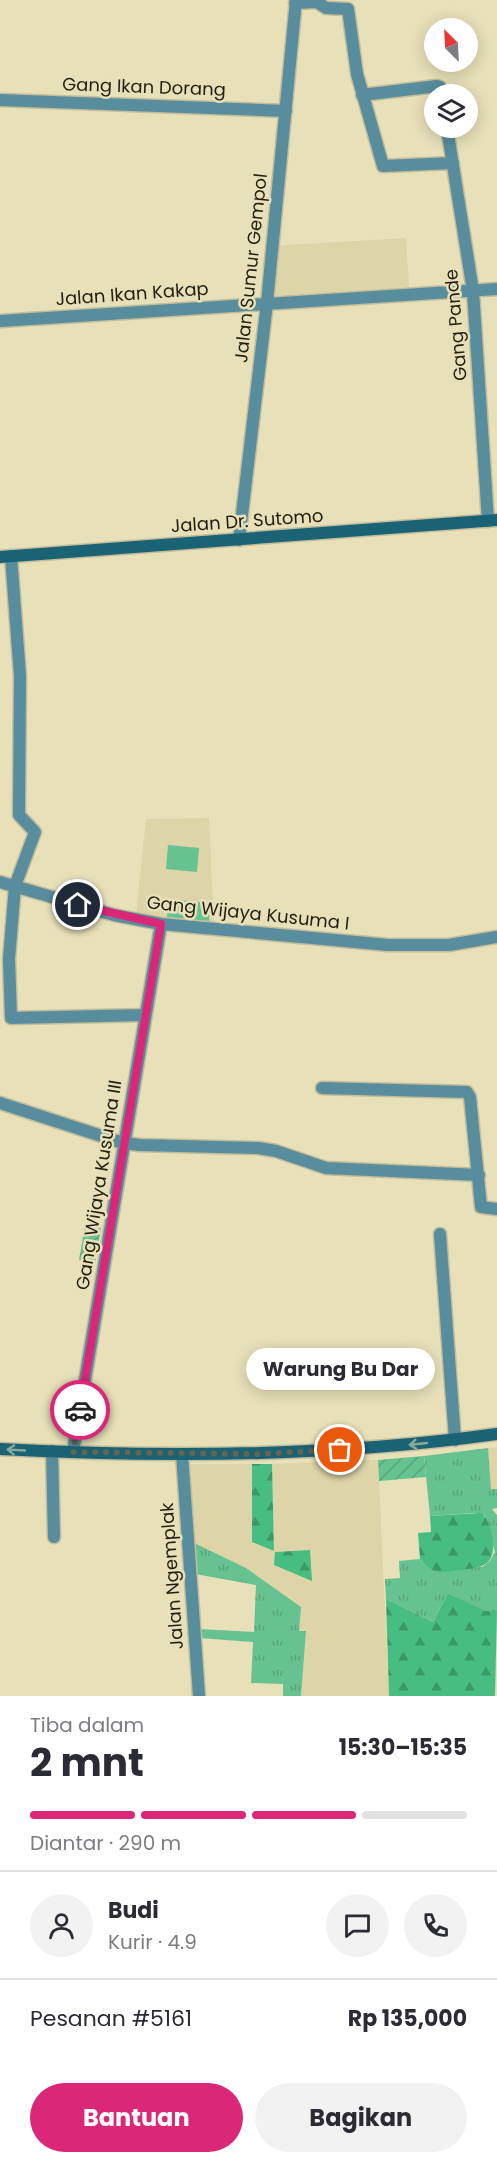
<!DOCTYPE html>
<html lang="id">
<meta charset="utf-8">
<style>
:root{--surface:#fff;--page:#f2f2f3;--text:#2b2b33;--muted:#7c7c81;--line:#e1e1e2;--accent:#db2777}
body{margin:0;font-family:Poppins,sans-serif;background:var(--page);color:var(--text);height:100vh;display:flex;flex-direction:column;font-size:22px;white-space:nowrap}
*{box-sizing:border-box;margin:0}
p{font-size:20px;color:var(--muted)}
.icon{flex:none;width:33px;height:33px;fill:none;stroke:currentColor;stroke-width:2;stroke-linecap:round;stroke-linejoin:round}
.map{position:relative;height:1696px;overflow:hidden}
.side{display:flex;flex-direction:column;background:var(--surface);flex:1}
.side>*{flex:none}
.needle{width:39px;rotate:336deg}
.fabs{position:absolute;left:424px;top:18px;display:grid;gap:12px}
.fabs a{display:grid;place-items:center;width:54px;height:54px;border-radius:50%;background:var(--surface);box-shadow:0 3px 15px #0003;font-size:30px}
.pin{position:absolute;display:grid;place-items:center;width:51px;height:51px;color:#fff;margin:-26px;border:3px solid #fff;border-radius:50%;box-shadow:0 2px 6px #0007}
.courier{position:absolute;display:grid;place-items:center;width:60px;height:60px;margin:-30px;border:4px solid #db2777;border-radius:50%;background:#fff;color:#222;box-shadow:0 2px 8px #0007}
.bubble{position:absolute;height:42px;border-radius:21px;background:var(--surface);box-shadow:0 3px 15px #0003;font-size:20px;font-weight:700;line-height:42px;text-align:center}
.overview em{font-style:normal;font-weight:700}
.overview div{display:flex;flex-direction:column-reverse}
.overview{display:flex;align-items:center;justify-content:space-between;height:102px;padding:0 30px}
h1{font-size:39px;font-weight:700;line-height:45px}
.bar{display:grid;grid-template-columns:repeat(4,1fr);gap:9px 6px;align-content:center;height:72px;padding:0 30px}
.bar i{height:8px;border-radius:4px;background:var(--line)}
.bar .current{background:var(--accent)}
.bar p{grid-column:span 4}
.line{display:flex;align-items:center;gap:15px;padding:0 30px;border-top:2px solid var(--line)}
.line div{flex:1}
.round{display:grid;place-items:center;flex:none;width:63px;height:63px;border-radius:32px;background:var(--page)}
.primary-button{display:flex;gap:12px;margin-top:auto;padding:12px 30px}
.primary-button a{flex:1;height:69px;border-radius:36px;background:var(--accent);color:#fff;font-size:24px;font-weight:700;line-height:69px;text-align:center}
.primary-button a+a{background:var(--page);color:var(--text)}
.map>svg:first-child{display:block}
.built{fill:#ddd4a7}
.grass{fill:url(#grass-tufts)}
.forest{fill:url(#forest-firs)}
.garden{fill:url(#garden-furrows)}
.pitch{fill:#66c290}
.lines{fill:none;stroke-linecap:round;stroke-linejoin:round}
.minor-casing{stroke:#c4bd9b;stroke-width:15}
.secondary-casing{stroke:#c4bd9b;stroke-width:15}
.minor{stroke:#578d9d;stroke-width:12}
.secondary{stroke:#196375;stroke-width:12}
.oneway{stroke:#8aa89a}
.done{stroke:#67634c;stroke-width:6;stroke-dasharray:0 10.8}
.route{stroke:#db2777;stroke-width:8}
.labels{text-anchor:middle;stroke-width:5;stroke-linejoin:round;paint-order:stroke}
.street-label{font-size:18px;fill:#221f11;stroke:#e7e0b9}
</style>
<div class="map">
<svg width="497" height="1696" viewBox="0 0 497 1696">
<defs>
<pattern id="grass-tufts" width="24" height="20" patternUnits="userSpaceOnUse" patternTransform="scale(1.5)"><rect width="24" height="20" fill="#66c290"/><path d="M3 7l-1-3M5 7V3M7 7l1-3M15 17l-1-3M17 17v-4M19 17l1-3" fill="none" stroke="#58a67b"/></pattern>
<pattern id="forest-firs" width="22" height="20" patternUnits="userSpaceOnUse" patternTransform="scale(1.5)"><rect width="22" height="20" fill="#47bd82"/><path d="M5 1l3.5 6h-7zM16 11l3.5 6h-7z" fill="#3b9969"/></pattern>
<pattern id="garden-furrows" width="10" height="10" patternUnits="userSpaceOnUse" patternTransform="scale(1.5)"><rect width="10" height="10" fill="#66c290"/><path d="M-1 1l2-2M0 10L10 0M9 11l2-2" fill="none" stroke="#58a67b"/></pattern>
</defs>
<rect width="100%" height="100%" fill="#e7e0b9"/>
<path class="built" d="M406,238l3,49 -143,9 4,-50z
M209,818l5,106 -78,-8 10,-97z
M497,1447v42l-6,1 -3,-42z
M378,1460l11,236h-88l5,-64 -7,-1 -35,-50 -69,-7 -8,-110h65v78l22,9 -2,-87z"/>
<path class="grass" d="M488,1448l3,41h6v19l-5,1 5,6v96l-12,1 -37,-19 -15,29 -47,-23 -1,-20 15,-1 -1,-17 21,-2 6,6 56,2 8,-6 5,-9 -10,-36 -10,-3 -45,3 -6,-60z
M192,1542l54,26 55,39 -2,24h7l-5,65h-18v-12l-32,-1 2,-41 -54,-4v-9l55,3 2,-47 -61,-11z"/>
<path class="forest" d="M252,1464h20l2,87 -22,-9z
M481,1513c7,5 8,13 11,21 5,30 -6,34 -33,36 -7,1 -17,3 -24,1 -6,-2 -10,-7 -15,-12l-2,-26 13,-1 -1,-16z
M310,1550l2,31 -38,-16 1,-13z
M448,1593l37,18h12l-2,85h-106l-3,-97 47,23z"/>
<path class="garden" d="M85,1225l16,3 -6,35 -16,-3z
M424,1456l2,21 -47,4 -1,-21z"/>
<path class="pitch" d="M168,845l31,3 -2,24 -31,-3z
M169,899l41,4 -1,18 -42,-4z"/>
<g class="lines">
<g class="minor-casing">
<path id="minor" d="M295,3l22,-1 9,6 22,1 9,65 26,92 70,-3
M362,95l75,-9 3,1 2,7
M0,100l286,11
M447,128l26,163 15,230
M0,321l497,-32
M239,540l28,-237 29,-303
M11,556l9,120 -1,139 16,17 -20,54 -6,73 2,59 134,-3
M0,882l114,33 47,9 227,21h61l48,-8
M322,1088l145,4 3,5 11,110 16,2
M0,1103l123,40 17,2 118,3 18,3 50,17 153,7
M440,1234l15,206
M52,1451l2,86
M73,1452l88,-528
M182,1454l17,242"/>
</g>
<g class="secondary-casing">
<path id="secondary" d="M0,557l497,-37
M0,1449c166,9 332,8 497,-15"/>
</g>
<use href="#minor" class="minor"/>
<use href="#secondary" class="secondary"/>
</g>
<defs><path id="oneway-shaft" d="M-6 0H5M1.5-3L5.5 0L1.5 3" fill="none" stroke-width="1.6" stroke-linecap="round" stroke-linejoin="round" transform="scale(1.5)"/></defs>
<g class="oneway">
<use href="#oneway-shaft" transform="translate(418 1444) rotate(174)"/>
<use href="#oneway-shaft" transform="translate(16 1450) rotate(-177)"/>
</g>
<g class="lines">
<path class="done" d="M80,1410l-7,42 182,2 85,-4"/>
<path class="route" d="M78,905l83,19 -81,486"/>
</g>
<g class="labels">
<g class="street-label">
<text transform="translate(144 87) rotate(2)" y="6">Gang Ikan Dorang</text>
<text transform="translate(251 268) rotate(-84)" y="6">Jalan Sumur Gempol</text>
<text transform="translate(132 294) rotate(-4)" y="6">Jalan Ikan Kakap</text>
<text transform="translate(456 325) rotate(-95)" y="6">Gang Pande</text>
<text transform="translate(247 521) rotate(-4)" y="6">Jalan Dr. Sutomo</text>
<text transform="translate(248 913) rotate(6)" y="6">Gang Wijaya Kusuma I</text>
<text transform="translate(99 1185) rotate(-81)" y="6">Gang Wijaya Kusuma III</text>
<text transform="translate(172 1576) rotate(-94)" y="6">Jalan Ngemplak</text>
</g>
</g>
</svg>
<div class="fabs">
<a><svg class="needle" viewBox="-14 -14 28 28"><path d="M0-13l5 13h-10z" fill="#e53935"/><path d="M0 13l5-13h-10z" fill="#7c7c81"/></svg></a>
<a><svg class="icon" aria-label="layers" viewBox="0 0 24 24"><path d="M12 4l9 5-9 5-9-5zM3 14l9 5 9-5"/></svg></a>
</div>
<div class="pin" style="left:340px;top:1450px;background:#ea580c"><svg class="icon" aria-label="bag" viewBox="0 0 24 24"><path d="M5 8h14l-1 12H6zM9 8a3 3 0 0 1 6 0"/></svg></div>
<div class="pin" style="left:78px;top:905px;background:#1f2937"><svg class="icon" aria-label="home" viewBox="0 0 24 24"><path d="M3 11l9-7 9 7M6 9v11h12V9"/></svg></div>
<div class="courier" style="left:80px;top:1410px"><svg class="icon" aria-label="car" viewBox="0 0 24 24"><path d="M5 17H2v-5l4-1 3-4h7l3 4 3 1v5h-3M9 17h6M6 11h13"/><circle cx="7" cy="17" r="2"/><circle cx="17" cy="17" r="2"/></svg></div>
<div class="bubble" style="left:246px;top:1348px;width:189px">Warung Bu Dar</div>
</div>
<section class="side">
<div class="overview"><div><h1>2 mnt</h1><p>Tiba dalam</p></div><em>15:30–15:35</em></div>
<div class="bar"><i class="current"></i><i class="current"></i><i class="current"></i><i></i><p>Diantar · 290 m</p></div>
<div class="line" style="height:108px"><a class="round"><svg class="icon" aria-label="person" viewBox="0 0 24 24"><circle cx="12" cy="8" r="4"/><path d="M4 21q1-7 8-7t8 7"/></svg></a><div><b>Budi</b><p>Kurir · 4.9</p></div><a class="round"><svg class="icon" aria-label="chat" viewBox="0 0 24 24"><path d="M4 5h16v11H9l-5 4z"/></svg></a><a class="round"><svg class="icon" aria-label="phone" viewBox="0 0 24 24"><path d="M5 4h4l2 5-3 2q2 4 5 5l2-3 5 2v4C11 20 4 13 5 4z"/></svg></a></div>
<div class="line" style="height:78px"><div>Pesanan #5161</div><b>Rp 135,000</b></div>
<div class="primary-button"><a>Bantuan</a><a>Bagikan</a></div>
</section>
